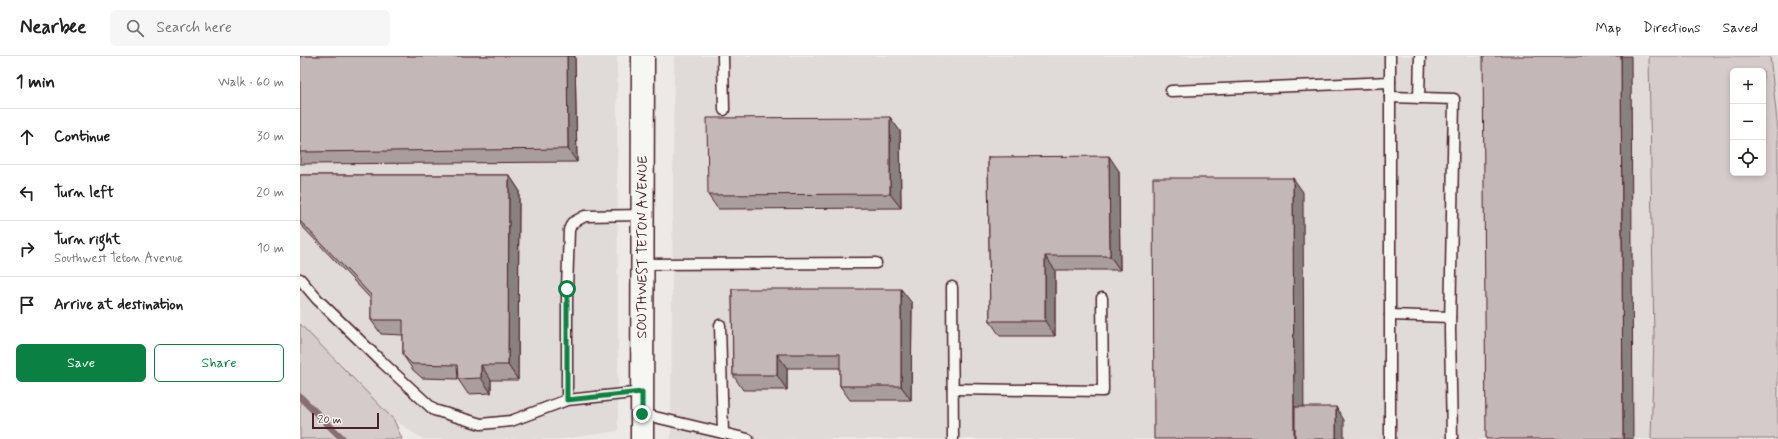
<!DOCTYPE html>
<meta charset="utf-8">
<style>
:root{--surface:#fff;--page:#f6f6f6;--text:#222;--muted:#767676;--line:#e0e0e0;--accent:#0b8043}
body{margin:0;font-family:Mynerve,sans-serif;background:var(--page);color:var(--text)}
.controls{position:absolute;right:12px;top:12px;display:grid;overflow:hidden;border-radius:6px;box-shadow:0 2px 6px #0003}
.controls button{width:36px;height:36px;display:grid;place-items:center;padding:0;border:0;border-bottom:1px solid var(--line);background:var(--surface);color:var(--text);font:20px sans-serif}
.scale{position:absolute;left:12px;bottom:10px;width:67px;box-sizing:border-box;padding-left:4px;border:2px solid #4a1f2b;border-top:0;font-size:11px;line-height:14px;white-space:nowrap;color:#4a1f2b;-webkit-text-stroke:3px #f6f6f2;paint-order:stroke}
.stop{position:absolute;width:12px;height:12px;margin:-9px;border:3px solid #0b8043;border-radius:50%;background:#fff}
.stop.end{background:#0b8043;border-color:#fff;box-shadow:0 1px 4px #0008}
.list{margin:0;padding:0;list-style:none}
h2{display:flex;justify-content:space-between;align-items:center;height:52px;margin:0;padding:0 16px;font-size:17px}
h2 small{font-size:13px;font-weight:400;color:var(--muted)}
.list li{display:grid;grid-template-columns:26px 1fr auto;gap:12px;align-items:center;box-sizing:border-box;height:56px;padding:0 16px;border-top:1px solid var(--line)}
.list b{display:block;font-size:15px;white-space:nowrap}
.list p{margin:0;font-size:13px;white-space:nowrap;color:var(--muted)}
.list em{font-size:13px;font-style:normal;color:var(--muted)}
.actions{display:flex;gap:8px;padding:12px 16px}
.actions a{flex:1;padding:9px 0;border:1px solid var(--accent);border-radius:6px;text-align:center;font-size:14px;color:var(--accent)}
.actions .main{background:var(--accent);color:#fff}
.icon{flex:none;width:22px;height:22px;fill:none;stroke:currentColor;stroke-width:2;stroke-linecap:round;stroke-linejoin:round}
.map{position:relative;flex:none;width:1478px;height:383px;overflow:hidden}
header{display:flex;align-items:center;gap:24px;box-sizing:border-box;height:56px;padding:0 20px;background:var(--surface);border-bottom:1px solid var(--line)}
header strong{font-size:19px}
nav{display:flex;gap:22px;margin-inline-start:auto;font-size:14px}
.search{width:280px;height:36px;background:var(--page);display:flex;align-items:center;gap:10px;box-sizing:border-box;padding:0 14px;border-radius:6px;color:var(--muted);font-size:15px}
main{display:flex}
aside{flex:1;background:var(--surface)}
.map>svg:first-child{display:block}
.built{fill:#e0dad8}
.green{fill:#d4cbca;stroke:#8f757a;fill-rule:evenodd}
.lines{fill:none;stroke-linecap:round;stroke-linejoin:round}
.stream{stroke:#886e73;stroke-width:7}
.lane-casing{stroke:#4a1f2b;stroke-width:13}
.secondary-casing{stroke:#4a1f2b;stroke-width:25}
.lane{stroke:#f6f6f2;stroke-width:10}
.secondary{stroke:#f6f6f2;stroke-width:22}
.wall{fill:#a99d9d;stroke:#4a1f2b}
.shaded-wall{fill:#898080;stroke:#4a1f2b}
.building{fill:#c4b7b7;stroke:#4a1f2b}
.route{stroke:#0b8043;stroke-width:5}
.labels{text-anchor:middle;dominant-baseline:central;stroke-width:3;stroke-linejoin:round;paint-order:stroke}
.street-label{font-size:14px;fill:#4a1f2b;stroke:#f6f6f2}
</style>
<header>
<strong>Nearbee</strong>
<div class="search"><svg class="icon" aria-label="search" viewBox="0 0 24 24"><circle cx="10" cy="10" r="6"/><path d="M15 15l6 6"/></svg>Search here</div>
<nav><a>Map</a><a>Directions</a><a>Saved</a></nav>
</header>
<main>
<aside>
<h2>1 min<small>Walk · 60 m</small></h2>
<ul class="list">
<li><svg class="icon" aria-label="ahead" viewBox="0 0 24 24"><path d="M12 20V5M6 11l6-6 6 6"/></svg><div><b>Continue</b></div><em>30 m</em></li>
<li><svg class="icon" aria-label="left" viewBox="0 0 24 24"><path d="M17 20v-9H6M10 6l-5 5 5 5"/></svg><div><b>Turn left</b></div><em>20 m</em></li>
<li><svg class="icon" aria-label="right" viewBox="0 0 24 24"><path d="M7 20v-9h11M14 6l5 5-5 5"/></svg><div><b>Turn right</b><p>Southwest Teton Avenue</p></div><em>10 m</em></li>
<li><svg class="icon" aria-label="arrive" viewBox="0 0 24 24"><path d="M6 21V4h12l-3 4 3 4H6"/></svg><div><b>Arrive at destination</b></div></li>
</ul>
<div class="actions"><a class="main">Save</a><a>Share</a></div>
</aside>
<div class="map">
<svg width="1478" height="383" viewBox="0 0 1478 383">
<rect width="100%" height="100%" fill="#ece9e6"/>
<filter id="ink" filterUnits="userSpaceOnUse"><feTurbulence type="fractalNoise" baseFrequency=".025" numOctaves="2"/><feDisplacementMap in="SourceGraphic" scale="8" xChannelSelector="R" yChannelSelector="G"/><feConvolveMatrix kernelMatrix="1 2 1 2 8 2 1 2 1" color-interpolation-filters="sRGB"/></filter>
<g filter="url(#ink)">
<!-- built -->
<g class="built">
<path d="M0,0H317L318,375L263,383H123L94,364L0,268Z"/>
<path d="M374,0H1349L1354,282L1351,383H371Z"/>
<path d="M1470,0H1478V74Z"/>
</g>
<!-- green -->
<g class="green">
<path d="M1349,0H1470L1478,74V383H1351L1354,282ZM1433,15H1463V117H1433Z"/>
<path d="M0,268L94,364L102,383H0Z"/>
</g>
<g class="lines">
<!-- stream -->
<path class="stream" d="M0,341L43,383"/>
<defs>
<g id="lane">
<path d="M423,0L424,54"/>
<path d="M1090,0V383"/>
<path d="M871,35L1090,26"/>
<path d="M1090,41L1154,43L1150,274L1152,383"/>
<path d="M1119,42L1120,0"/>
<path d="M342,208L576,207"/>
<path d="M0,223L17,243L83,307L134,354L181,368L211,365L267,344L342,336"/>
<path d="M652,231L653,383"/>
<path d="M1090,259L1150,261"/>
<path d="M420,269L423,377"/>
<path d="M653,333L803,335L802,242"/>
<path d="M267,344V233L269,174L272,167L285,160L342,159"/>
<path d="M342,358L448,383"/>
</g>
<g id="secondary">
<path id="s1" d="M342,383L343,0"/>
</g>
</defs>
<!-- lane casing -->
<use href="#lane" class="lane-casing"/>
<!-- secondary casing -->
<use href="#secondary" class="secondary-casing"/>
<!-- lane -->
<use href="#lane" class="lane"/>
<!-- secondary -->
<use href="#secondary" class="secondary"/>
</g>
<!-- wall -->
<g class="wall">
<path d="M0,0H275L277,106L0,108Z"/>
<path d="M600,75L601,152L418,153L408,139Z"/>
<path d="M688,101L819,115L820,214H755V280H700L690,265Z"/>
<path d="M0,119H209L219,134L218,324H191V337L168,338L158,323L122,322L113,314L103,299V279L81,278L71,264V243L0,168Z"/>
<path d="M432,233L612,247L611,344H550L540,330V312H487V334H443L433,319Z"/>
</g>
<!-- shaded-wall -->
<g class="shaded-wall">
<path d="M267,0H275L277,106L268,93Z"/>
<path d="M1321,0H1331L1333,383H1323Z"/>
<path d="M590,61L600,75L601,152L590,138Z"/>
<path d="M809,100L819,115L820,214L810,200Z"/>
<path d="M209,119L219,134L218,324L208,309Z"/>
<path d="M993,122L1003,136L1004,383H994Z"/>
<path d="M745,200L755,214V280L745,265Z"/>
<path d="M601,233L612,247L611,344L601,330Z"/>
<path d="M477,298L487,312V334L477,319Z"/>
<path d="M181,309L191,324V337L181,322Z"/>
<path d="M1036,351L1044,364V383H1036Z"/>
</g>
<!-- building -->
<g class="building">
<path d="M0,0H267L268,93L0,96Z"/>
<path d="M1183,0H1321L1323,383H1186Z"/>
<path d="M590,61V138L408,139L407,62Z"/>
<path d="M809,100L810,200H745V265H690L688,101Z"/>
<path d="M0,119H209L208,309H181V322L158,323L157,309L112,308L103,299V264H71V239L0,165Z"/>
<path d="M853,122H993L994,383H854Z"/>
<path d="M432,233H601V330H540V298H477V319H433Z"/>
<rect x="995" y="351" width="41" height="32"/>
</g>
</g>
<g class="lines" filter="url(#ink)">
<!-- route -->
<path class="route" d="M267,233V344L342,336V358"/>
</g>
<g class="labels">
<!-- street labels -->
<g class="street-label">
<text stroke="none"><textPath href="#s1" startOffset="192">SOUTHWEST TETON AVENUE</textPath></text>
</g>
</g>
</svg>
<div class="controls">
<button>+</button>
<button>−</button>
<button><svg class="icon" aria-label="locate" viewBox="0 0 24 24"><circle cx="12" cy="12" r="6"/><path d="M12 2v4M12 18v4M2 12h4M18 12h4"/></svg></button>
</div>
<div class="scale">20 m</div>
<div class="stop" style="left:267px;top:233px"></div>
<div class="stop end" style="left:342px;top:358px"></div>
</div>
</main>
